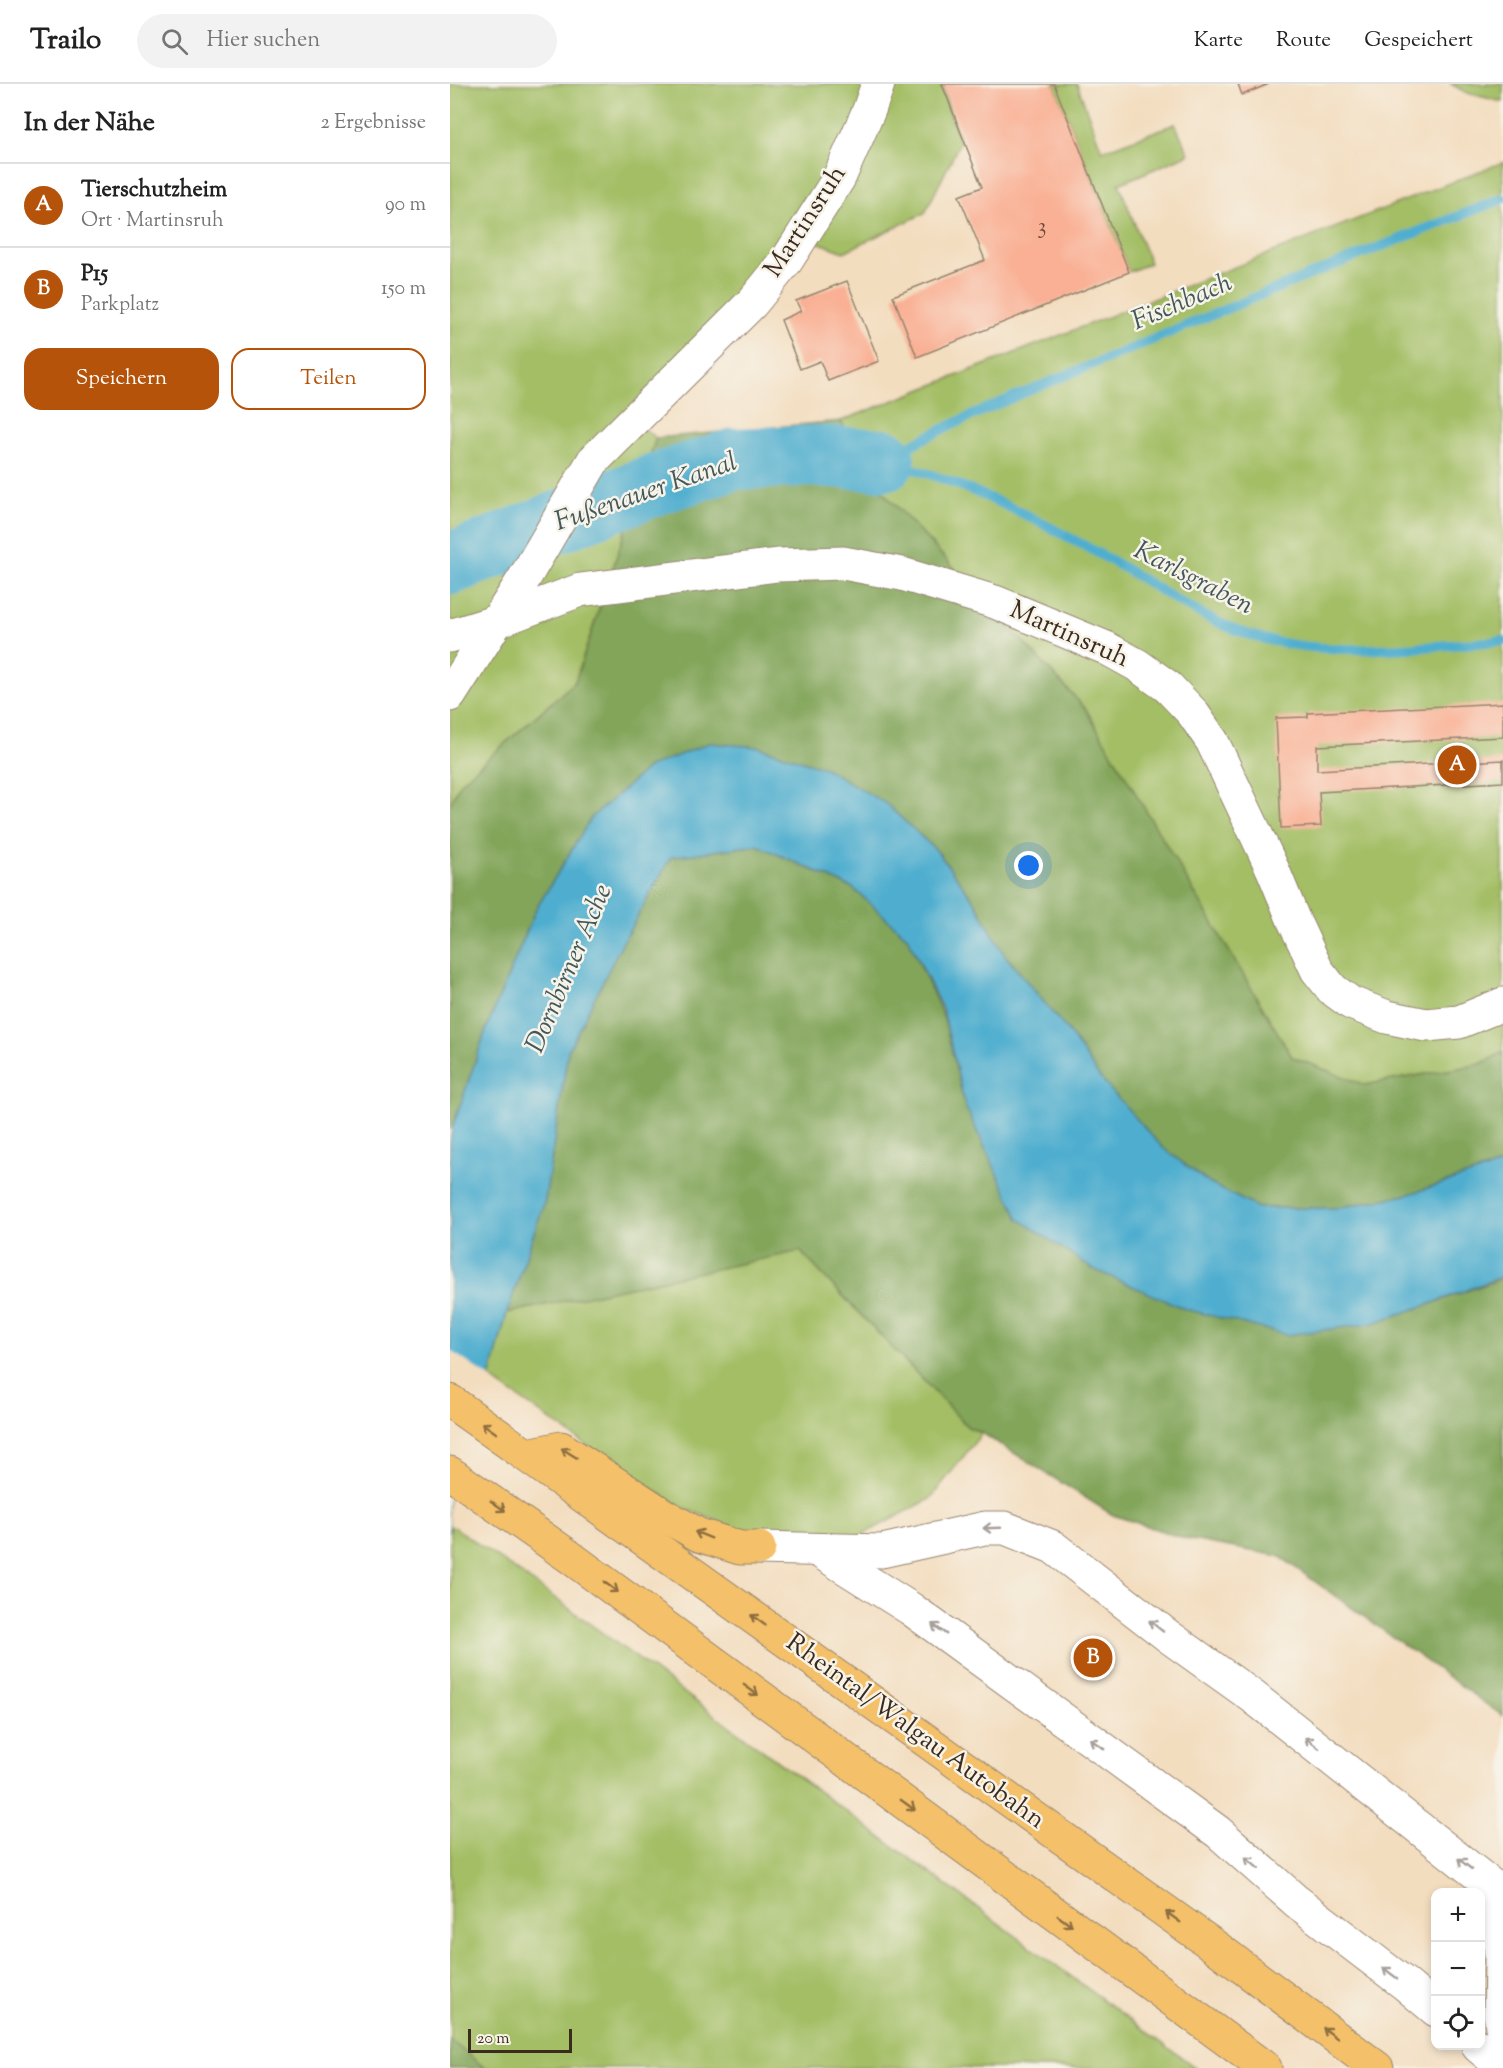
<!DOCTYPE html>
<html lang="de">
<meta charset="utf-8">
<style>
:root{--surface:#fff;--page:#f2f2f2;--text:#222;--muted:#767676;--line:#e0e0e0;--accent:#b45309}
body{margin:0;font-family:"Sorts Mill Goudy",serif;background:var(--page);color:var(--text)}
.controls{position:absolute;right:18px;bottom:18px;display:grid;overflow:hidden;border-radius:12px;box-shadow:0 3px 9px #0003}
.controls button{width:54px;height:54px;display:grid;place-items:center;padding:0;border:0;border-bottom:2px solid var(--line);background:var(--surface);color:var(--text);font:30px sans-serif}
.scale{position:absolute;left:18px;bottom:15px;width:104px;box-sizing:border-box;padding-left:6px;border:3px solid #3b2a1e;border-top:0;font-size:16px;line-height:21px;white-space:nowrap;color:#3b2a1e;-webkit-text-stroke:4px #f7f3e8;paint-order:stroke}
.you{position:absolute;left:579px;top:782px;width:21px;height:21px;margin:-15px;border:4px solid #fff;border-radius:50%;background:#1a73e8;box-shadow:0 0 0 9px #1a73e833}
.badge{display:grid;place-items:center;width:39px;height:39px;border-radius:50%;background:var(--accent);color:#fff;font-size:20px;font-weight:700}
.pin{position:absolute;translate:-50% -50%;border:3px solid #fff;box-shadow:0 2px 6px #0006}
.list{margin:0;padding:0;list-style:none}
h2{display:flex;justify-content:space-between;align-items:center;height:78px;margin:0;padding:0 24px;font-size:26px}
h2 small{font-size:20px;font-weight:400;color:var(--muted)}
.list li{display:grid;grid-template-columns:39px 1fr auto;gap:18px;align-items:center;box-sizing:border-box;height:84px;padding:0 24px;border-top:2px solid var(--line)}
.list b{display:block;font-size:22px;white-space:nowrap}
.list p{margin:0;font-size:20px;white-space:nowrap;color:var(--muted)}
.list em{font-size:20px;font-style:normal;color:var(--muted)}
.actions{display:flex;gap:12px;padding:18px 24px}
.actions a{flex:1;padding:14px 0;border:2px solid var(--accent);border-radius:18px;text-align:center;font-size:21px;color:var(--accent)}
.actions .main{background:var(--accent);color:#fff}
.icon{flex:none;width:33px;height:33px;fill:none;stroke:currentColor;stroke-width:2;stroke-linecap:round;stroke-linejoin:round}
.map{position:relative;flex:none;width:1053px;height:1984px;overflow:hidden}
header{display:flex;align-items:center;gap:36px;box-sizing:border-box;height:84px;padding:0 30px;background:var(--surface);border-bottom:2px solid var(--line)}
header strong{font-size:28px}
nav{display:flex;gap:33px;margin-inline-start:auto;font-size:21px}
.search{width:420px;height:54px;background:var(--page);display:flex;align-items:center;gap:15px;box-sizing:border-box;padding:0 21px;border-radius:33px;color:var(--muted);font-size:22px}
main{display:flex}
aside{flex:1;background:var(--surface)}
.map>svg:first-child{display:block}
.green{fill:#a3be65;stroke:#6f7442;stroke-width:1.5}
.forest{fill:#82a55a;stroke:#5e683c;stroke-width:1.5}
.water{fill:#50aecf;stroke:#466c76;stroke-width:1.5}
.pier{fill:#f3ddbf}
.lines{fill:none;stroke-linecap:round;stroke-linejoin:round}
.stream{stroke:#50aecf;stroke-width:10}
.river{stroke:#50aecf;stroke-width:62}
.building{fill:#f9b094}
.minor-casing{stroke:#97846e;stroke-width:35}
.highway-casing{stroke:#97846e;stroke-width:35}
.minor{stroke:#fff;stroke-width:33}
.highway{stroke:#f4c16a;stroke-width:33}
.oneway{stroke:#8e6e40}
.oneway2{stroke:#a79f9a}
.labels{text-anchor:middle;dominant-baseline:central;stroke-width:5;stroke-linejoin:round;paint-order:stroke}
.number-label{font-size:22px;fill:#6a4c3c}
.street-label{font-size:26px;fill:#3b2a1e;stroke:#f7f3e8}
.water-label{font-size:27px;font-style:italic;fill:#42585c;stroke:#f7f3e8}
</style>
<header>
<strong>Trailo</strong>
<div class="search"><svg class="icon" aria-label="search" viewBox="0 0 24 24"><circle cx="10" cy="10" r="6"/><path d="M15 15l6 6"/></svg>Hier suchen</div>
<nav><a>Karte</a><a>Route</a><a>Gespeichert</a></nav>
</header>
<main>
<aside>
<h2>In der Nähe<small>2 Ergebnisse</small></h2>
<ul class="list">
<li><span class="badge">A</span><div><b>Tierschutzheim</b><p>Ort · Martinsruh</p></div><em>90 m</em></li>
<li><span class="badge">B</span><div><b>P15</b><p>Parkplatz</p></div><em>150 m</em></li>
</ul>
<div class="actions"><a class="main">Speichern</a><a>Teilen</a></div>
</aside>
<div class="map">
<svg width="1053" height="1984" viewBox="0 0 1053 1984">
<rect width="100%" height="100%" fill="#f7f3e8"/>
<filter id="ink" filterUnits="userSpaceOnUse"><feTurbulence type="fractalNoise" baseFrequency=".0167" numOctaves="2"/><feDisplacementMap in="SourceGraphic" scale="12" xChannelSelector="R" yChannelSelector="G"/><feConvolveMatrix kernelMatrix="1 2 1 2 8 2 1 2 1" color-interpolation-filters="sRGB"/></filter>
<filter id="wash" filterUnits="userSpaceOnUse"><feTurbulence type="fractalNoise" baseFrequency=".008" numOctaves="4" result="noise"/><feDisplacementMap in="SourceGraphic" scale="24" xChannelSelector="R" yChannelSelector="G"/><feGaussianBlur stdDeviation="1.35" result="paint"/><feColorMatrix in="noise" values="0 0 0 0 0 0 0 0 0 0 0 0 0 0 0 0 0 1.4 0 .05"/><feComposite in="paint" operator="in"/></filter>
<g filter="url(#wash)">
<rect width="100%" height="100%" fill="#f3ddbf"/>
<!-- green -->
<g class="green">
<path d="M0,0H491L510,58L475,129L394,168L362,156L193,344L206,354L125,598L10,699L0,721Z"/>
<path d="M604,0H627L652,67L725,40L739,70L669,100L700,179L679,188Z"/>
<path d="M1001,0H1053V18L1017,9Z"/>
<path d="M1053,78V968L1031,980L915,1001L842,973L635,624L417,391L391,337Z"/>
<path d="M350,1167L518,1343L532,1349L480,1415L410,1452L303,1450L230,1423L162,1379L40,1294L57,1229Z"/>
<path d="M0,1440L102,1512L746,1984H0Z"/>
</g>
<!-- forest -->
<g class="forest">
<path d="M391,337L417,391L635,624L842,973L915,1001L1031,980L1053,968V1080L956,1111L887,1124H808L759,1099L713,1064L683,1032L650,994L621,951L554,870L525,818L487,767L435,719L199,683L141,734L86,825L37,943L2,1045L0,1044V721L10,699L125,598L206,354Z"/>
<path d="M307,761L403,804L458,854L494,934L515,1022L983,1219L1053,1194V1632L829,1472L736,1455L663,1431L532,1349L518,1343L350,1167L57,1229L95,1116L118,967L169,865L221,773Z"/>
<path d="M0,1956L35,1984H0Z"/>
</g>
<!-- water -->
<path class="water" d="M259,659L309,663L375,684L435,719L487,767L525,818L554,870L621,951L650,994L713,1064L759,1099L808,1124H887L956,1111L1053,1080V1192L983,1219L920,1240L837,1251L735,1225L643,1185L569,1135L515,1022L493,927L458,854L403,804L307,761L221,773L169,865L118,967L95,1116L57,1229L0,1447V1059L2,1045L37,943L86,825L141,734L199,683Z"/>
<!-- pier -->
<path class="pier" d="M0,1266L43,1296L4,1444L0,1441Z"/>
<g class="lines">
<!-- stream -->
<g class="stream">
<path d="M434,376C511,332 596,300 678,266C802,214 927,163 1053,115"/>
<path d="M434,376C519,399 593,438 669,481C715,508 761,542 814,555C892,574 974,562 1053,557"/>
</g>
<!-- river -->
<path class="river" d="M0,480L206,400L285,375L365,372L434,376"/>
</g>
<g id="blocks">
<!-- building -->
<g class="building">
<path d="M492,0H604L679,188L467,273L443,212L535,176L509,112L532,103Z"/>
<path d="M788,0H819L792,11Z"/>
<path d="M397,197L429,277L378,297L370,277L350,285L331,236L351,227L346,217Z"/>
<path d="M1053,619V653L867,662V686L1053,676V698L869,708L871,742L831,744L826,634L858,633V629Z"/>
</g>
</g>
</g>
<g filter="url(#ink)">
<use href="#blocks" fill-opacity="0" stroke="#97846e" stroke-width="1.5"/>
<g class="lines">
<defs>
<g id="minor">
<path d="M0,552L48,537L130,506L328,481L393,479L452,490L545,518L656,564L687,581L718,603L742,628L762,657L823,786L844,837L867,886L882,905L901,919L937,933L976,941L1009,938L1053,920"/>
<path d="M0,611L75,493L143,377L302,219L337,176L389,94L419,26L428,0"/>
<path d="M309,1464L432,1467L535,1444H555L603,1463L718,1552L802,1612L1045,1804L1051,1873L1050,1930L1053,1950"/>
<path d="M369,1467L461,1525L768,1748L846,1817L955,1900L986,1926"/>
<path d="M1028,1962L1053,1983"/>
</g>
<g id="highway">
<path d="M0,1317L767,1864L927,1984"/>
<path d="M78,1371L111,1364L212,1430L249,1451L290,1464H309"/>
<path d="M0,1389L120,1473L815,1984"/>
</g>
</defs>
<!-- minor casing -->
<use href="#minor" class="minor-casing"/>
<!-- highway casing -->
<use href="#highway" class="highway-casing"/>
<!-- minor -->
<use href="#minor" class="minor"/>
<!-- highway -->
<use href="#highway" class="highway"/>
</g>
<!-- one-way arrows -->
<defs><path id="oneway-shaft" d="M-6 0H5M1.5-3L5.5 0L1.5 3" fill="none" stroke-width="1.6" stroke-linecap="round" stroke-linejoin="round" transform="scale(1.5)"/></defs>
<g class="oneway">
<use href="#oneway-shaft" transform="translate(39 1344) rotate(-145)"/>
<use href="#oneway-shaft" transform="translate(119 1369) rotate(-148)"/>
<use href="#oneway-shaft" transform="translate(48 1422) rotate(35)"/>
<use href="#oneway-shaft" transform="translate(253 1451) rotate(-158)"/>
<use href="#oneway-shaft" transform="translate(161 1503) rotate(36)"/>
<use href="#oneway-shaft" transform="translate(308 1536) rotate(-144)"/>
<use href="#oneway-shaft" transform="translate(301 1606) rotate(36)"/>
<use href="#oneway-shaft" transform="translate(458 1721) rotate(36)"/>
<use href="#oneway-shaft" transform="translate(723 1833) rotate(-144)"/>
<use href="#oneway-shaft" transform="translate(615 1837) rotate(36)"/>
<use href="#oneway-shaft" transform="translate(880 1949) rotate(-143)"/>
</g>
<g class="oneway2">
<use href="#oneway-shaft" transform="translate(542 1444) rotate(178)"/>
<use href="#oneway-shaft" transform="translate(706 1542) rotate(-142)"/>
<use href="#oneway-shaft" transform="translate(489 1545) rotate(-144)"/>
<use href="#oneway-shaft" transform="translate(862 1659) rotate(-142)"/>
<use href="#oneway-shaft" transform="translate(647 1660) rotate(-144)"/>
<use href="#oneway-shaft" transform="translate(802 1779) rotate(-139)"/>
<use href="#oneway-shaft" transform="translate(1015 1780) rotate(-142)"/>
<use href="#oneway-shaft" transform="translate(940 1889) rotate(-143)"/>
</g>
</g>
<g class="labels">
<!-- number labels -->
<g class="number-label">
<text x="592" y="144">3</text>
</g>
<!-- street labels -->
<g class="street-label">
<text transform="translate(356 138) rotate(-57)">Martinsruh</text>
<text transform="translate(619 551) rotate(24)">Martinsruh</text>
<text transform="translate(465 1648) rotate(36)">Rheintal/Walgau Autobahn</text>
</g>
<!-- water labels -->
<g class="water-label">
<text transform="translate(732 219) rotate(-23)">Fischbach</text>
<text transform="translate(196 409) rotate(-19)">Fußenauer Kanal</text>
<text transform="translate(743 495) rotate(27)">Karlsgraben</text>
<text transform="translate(120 885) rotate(-67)">Dornbirner Ache</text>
</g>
</g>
</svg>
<div class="controls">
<button>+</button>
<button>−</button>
<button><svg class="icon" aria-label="locate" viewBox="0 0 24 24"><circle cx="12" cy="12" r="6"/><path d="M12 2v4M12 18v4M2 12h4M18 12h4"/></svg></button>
</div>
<div class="scale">20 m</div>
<div class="you"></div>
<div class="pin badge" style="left:1007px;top:681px">A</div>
<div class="pin badge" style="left:643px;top:1574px">B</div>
</div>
</main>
